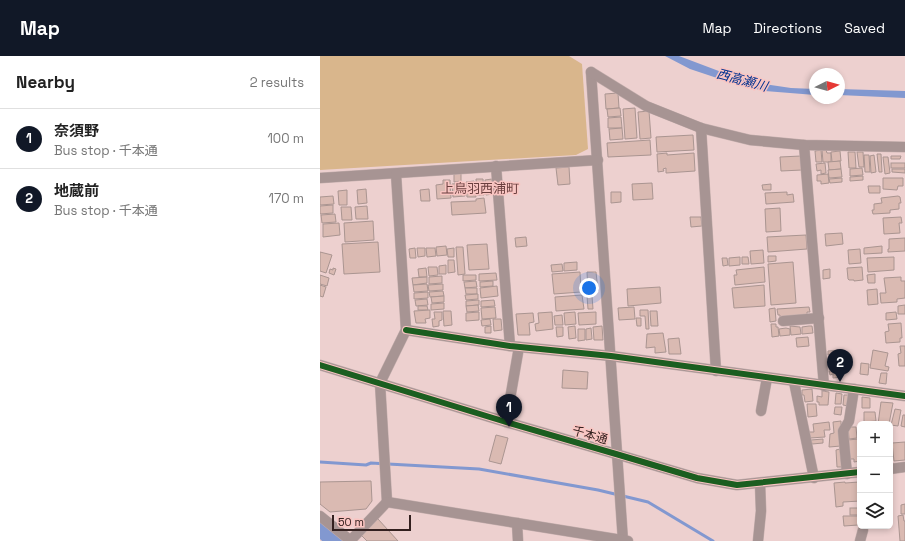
<!DOCTYPE html>
<meta charset="utf-8">
<style>
:root{--surface:#fff;--page:#f6f6f6;--text:#222;--muted:#767676;--line:#e0e0e0;--accent:#111827}
body{margin:0;font-family:"Space Grotesk","Noto Sans JP",sans-serif;background:var(--page);color:var(--text)}
.controls{position:absolute;right:12px;bottom:12px;display:grid;overflow:hidden;border-radius:6px;box-shadow:0 2px 6px #0003}
.controls button{width:36px;height:36px;display:grid;place-items:center;padding:0;border:0;border-bottom:1px solid var(--line);background:var(--surface);color:var(--text);font:20px sans-serif}
.compass{position:absolute;left:489px;top:12px;width:36px;height:36px;border-radius:50%;background:var(--surface);box-shadow:0 2px 6px #0003;rotate:85deg}
.scale{position:absolute;left:12px;bottom:10px;width:79px;box-sizing:border-box;padding-left:4px;border:2px solid #33201f;border-top:0;font-size:11px;line-height:14px;white-space:nowrap;color:#33201f;-webkit-text-stroke:3px #fac5c2;paint-order:stroke}
.you{position:absolute;left:269px;top:232px;width:14px;height:14px;margin:-10px;border:3px solid #fff;border-radius:50%;background:#1a73e8;box-shadow:0 0 0 6px #1a73e833}
.badge{display:grid;place-items:center;width:26px;height:26px;border-radius:50%;background:var(--accent);color:#fff;font-size:13px;font-weight:700}
.pin{position:absolute;translate:-50% -33px;filter:drop-shadow(0 1px 2px #0008)}
.pin::after{content:'';position:absolute;top:21px;width:14px;height:12px;background:inherit;clip-path:polygon(0 0,100% 0,50% 100%)}
.list{margin:0;padding:0;list-style:none}
h2{display:flex;justify-content:space-between;align-items:center;height:52px;margin:0;padding:0 16px;font-size:17px}
h2 small{font-size:13px;font-weight:400;color:var(--muted)}
.list li{display:grid;grid-template-columns:26px 1fr auto;gap:12px;align-items:center;box-sizing:border-box;height:60px;padding:0 16px;border-top:1px solid var(--line)}
.list b{display:block;font-size:15px;white-space:nowrap}
.list p{margin:0;font-size:13px;white-space:nowrap;color:var(--muted)}
.list em{font-size:13px;font-style:normal;color:var(--muted)}
.icon{flex:none;width:22px;height:22px;fill:none;stroke:currentColor;stroke-width:2;stroke-linecap:round;stroke-linejoin:round}
.map{position:relative;flex:none;width:585px;height:485px;overflow:hidden}
header{display:flex;align-items:center;gap:24px;box-sizing:border-box;height:56px;padding:0 20px;background:var(--accent);color:#fff}
header strong{font-size:19px}
nav{display:flex;gap:22px;margin-inline-start:auto;font-size:14px}
main{display:flex}
aside{flex:1;background:var(--surface)}
.map>svg:first-child{display:block}
.green{fill:#d9b68c}
.water{fill:#8298d0}
.lines{fill:none;stroke-linecap:round;stroke-linejoin:round}
.stream{stroke:#8298d0;stroke-width:3}
.river{stroke:#8298d0;stroke-width:19}
.building{fill:#dabab2;stroke:#aa9591}
.street-casing{stroke:#c5afae;stroke-width:11}
.street{stroke:#a79493;stroke-width:10}
.cycleway-casing{stroke:#fac5c2;stroke-width:8}
.cycleway{stroke:#1b5e20;stroke-width:6}
.labels{text-anchor:middle;dominant-baseline:central;stroke-width:3;stroke-linejoin:round;paint-order:stroke}
.street-label{font-size:12px;fill:#33201f;stroke:#fac5c2}
.water-label{font-size:13px;font-style:italic;fill:#003290;stroke:#fac5c2}
.neighbourhood-label{font-size:13px;fill:#6a3f3e;stroke:#fac5c2}
</style>
<header>
<strong>Map</strong>
<nav><a>Map</a><a>Directions</a><a>Saved</a></nav>
</header>
<main>
<aside>
<h2>Nearby<small>2 results</small></h2>
<ul class="list">
<li><span class="badge">1</span><div><b>奈須野</b><p>Bus stop · 千本通</p></div><em>100 m</em></li>
<li><span class="badge">2</span><div><b>地蔵前</b><p>Bus stop · 千本通</p></div><em>170 m</em></li>
</ul>
</aside>
<div class="map">
<svg width="585" height="485" viewBox="0 0 585 485">
<rect width="100%" height="100%" fill="#edd0cf"/>
<!-- green -->
<path class="green" d="M0,0H249L262,8L268,93L256,99L0,114Z"/>
<!-- water -->
<g class="water">
<path d="M345,0H359L412,20L444,28L471,32L495,33V39L445,35L418,29L370,13Z"/>
<path d="M519,33L585,35V42L519,39Z"/>
</g>
<g class="lines">
<!-- stream -->
<path class="stream" d="M0,406L46,409L51,407L68,408L159,413L278,434L328,446L393,485"/>
<!-- river -->
<path class="river" d="M0,470L16,485"/>
</g>
<!-- building -->
<g class="building">
<path d="M298,37L299,52L286,53L285,38Z"/>
<path d="M300,52L301,60L288,61L287,53Z"/>
<path d="M315,52L317,82L305,83L303,53Z"/>
<path d="M329,55L331,82L320,83L318,56Z"/>
<path d="M301,61L302,72H288V62Z"/>
<path d="M302,72L303,83L290,84L289,73Z"/>
<path d="M373,79L374,94L337,96L336,81Z"/>
<path d="M330,84L331,99L288,101L287,87Z"/>
<path d="M501,94L502,106H496L495,95Z"/>
<path d="M502,94H506L507,97H511V106H503Z"/>
<path d="M520,95L521,105L512,106L511,96Z"/>
<path d="M528,96H535L536,112H529Z"/>
<path d="M537,96H543L544,111H539Z"/>
<path d="M347,97V99L374,97L375,115L346,117V112L343,113L344,115L338,116L337,98Z"/>
<path d="M557,98H561L562,116H559Z"/>
<path d="M544,99H549L550,116H545Z"/>
<path d="M554,99L556,116L551,117L550,100Z"/>
<path d="M481,100L482,114L461,115L460,101Z"/>
<path d="M571,100H581L580,103H571Z"/>
<path d="M563,101H568L570,117L565,118Z"/>
<path d="M520,105L521,113L509,114L508,106Z"/>
<path d="M505,107L506,117L501,118V114L497,115L496,108Z"/>
<rect x="571" y="107" width="14" height="5"/>
<path d="M249,111L250,128L238,129L236,112Z"/>
<path d="M542,112L543,119L530,120V113Z"/>
<path d="M521,113L522,121L509,122L508,114Z"/>
<path d="M572,113H585V117L572,116Z"/>
<path d="M141,117V125L134,126V118Z"/>
<path d="M508,118L509,127L501,128V125H497V119Z"/>
<path d="M543,120V124L530,125V121Z"/>
<path d="M522,122V126L510,127L509,123Z"/>
<path d="M563,122H583V130H578L577,134L563,133Z"/>
<path d="M156,123H163L164,139H157Z"/>
<path d="M172,123L173,138L166,139L165,124Z"/>
<path d="M123,124H130L131,142L117,143L116,129L123,128Z"/>
<path d="M154,125L156,141H147L146,126Z"/>
<path d="M144,127L145,140L133,141L132,128Z"/>
<path d="M332,127L333,143L313,144L312,128Z"/>
<path d="M451,128V134H443L442,129Z"/>
<path d="M548,130H560V137H549Z"/>
<path d="M46,133L47,147L38,148L37,134Z"/>
<path d="M109,133L110,145H101L100,134Z"/>
<path d="M27,134V149H19L18,135Z"/>
<path d="M291,136H301V146L291,147Z"/>
<path d="M467,136V139L473,138L474,146L446,148L445,137Z"/>
<path d="M13,140L14,148L0,149V141Z"/>
<path d="M578,140L580,141L581,147H579V153L570,154V157L553,158L552,154H554V148L562,147L561,142Z"/>
<path d="M164,142L166,157L132,159L131,146L156,145V143Z"/>
<path d="M13,149V157L0,158V150Z"/>
<path d="M47,150L48,163H36L35,151Z"/>
<path d="M21,151H31L32,164H22Z"/>
<path d="M460,152L461,175L446,176L445,153Z"/>
<path d="M15,158L16,166L2,167L1,159Z"/>
<path d="M370,161H381L382,170L371,171Z"/>
<path d="M581,161L582,167H579L580,177L564,178L563,162Z"/>
<path d="M53,165L54,184L25,186L24,167Z"/>
<path d="M19,167L20,179L3,181V168Z"/>
<path d="M522,177L523,188L506,190L505,178Z"/>
<path d="M486,179L487,193L448,196L447,181Z"/>
<path d="M206,181L207,190L196,191L195,182Z"/>
<path d="M585,182V195L568,196V193H569V183Z"/>
<path d="M58,186L60,216L24,218L22,188Z"/>
<path d="M167,188L169,213L149,214L147,189Z"/>
<path d="M126,190L127,199L117,200L116,191Z"/>
<path d="M562,190V197L544,198V192Z"/>
<path d="M136,191H143L145,218L138,219Z"/>
<path d="M95,192L96,202H90L89,193Z"/>
<path d="M97,192H105V200L98,201Z"/>
<path d="M106,192H115L116,200L107,201Z"/>
<path d="M134,192V201H128L127,193Z"/>
<path d="M540,193L541,207L529,208L528,194Z"/>
<path d="M443,194L444,207L431,208L430,195Z"/>
<path d="M0,196L12,199L6,217L0,215Z"/>
<path d="M448,200H456V205L448,206Z"/>
<path d="M420,201V209L409,210V202Z"/>
<path d="M422,201H428L429,208H422Z"/>
<path d="M574,201V214L548,216L547,202Z"/>
<path d="M402,202H407L408,209L403,210Z"/>
<path d="M128,204H134L135,216L128,217Z"/>
<path d="M257,206V214L244,215V207Z"/>
<path d="M473,206L476,247L451,249L448,208Z"/>
<path d="M242,208L243,215L232,216L231,209Z"/>
<path d="M126,209V218H119V210Z"/>
<path d="M108,211H117L118,219L109,220Z"/>
<path d="M444,211L445,226L415,229L414,219H417L416,214Z"/>
<path d="M542,211L543,224L534,225V224H529L528,223L527,212Z"/>
<path d="M13,212L16,213L14,219L9,217L10,213L13,214Z"/>
<path d="M106,212L107,221H99L98,213Z"/>
<path d="M510,213V222L503,223V214Z"/>
<path d="M260,216L261,236L234,238L232,218Z"/>
<path d="M267,216H276L278,235L268,236Z"/>
<path d="M176,217L177,224L159,225V218Z"/>
<path d="M555,218V227H548L547,219Z"/>
<path d="M0,219L9,222L7,230L0,228Z"/>
<path d="M143,219H156V224L143,225Z"/>
<path d="M122,220V227L109,228V221Z"/>
<path d="M107,221V227L93,229L92,222Z"/>
<path d="M581,221V225H585V242L577,243V246L561,247L560,237H566L564,222Z"/>
<path d="M156,225L157,231L145,232L144,226Z"/>
<path d="M173,225V230L160,231V226Z"/>
<path d="M107,228L108,235L94,236L93,229Z"/>
<path d="M123,228V234L109,235L108,229Z"/>
<path d="M0,229L6,231L3,241L0,240Z"/>
<path d="M444,229L445,250L414,252L412,232Z"/>
<path d="M177,230L178,240L161,242L160,232Z"/>
<path d="M340,231L341,247L308,250L307,233Z"/>
<path d="M145,232H157V238H146Z"/>
<path d="M557,233L558,248L548,249L547,234Z"/>
<path d="M123,235L124,240L110,241L109,236Z"/>
<path d="M108,236V242L94,243V237Z"/>
<path d="M158,238V243L146,244L145,239Z"/>
<path d="M262,239L264,253L236,255L235,241Z"/>
<path d="M124,240V246L112,247L111,241Z"/>
<path d="M267,240H272L273,253H268Z"/>
<path d="M107,243L108,249L96,250L95,244Z"/>
<path d="M159,244V249L146,250V245Z"/>
<path d="M174,244L175,250L161,251V245Z"/>
<path d="M124,247V253L111,254V248Z"/>
<path d="M158,249L159,255L147,256L146,250Z"/>
<path d="M585,249V258H578V250Z"/>
<path d="M98,250H107L108,254H98Z"/>
<path d="M175,251L176,262L162,263L161,252Z"/>
<path d="M314,251L315,263L299,264L298,252Z"/>
<path d="M489,251L490,256H487V259L460,261V259H458L457,253Z"/>
<path d="M455,252L456,265L450,266L449,253Z"/>
<path d="M110,254V262L105,263L106,267H96L94,255Z"/>
<path d="M320,254H328L329,273H326L325,260H320Z"/>
<path d="M123,255H131L132,269L124,270Z"/>
<path d="M330,255H337L338,270H331Z"/>
<path d="M114,256H122V264L119,265V270L113,271L112,263H115Z"/>
<path d="M159,256V264L146,265V257Z"/>
<path d="M232,256L233,273L216,275L215,268L219,267L218,257Z"/>
<path d="M255,256L256,268L245,269L244,257Z"/>
<path d="M276,256V268L259,269L258,257Z"/>
<path d="M576,256L577,263L566,264V257Z"/>
<path d="M213,257L214,266L209,267L210,279H198L196,258Z"/>
<path d="M242,259L243,269H235L234,260Z"/>
<path d="M316,262H321V270H317Z"/>
<path d="M170,263L171,269L162,270L161,264Z"/>
<path d="M173,263H181L182,274L174,275Z"/>
<path d="M581,267L582,282H580V286L566,287L565,276L569,275L568,268Z"/>
<path d="M451,268H456V271H458L459,280L452,281Z"/>
<path d="M171,270V277H165V271Z"/>
<path d="M255,270L256,282L249,283L248,271Z"/>
<path d="M282,270L283,284H274L273,271Z"/>
<path d="M470,270L480,271L481,278L471,279Z"/>
<path d="M489,270H492L493,277L482,278V271Z"/>
<path d="M236,271H243V280L237,281Z"/>
<path d="M271,272L272,283L266,284V273Z"/>
<path d="M466,272L470,273V279L460,280L459,273Z"/>
<path d="M258,273H265V284L258,285Z"/>
<path d="M343,277L346,296L335,297V291L326,292L327,278Z"/>
<path d="M488,281L489,290L477,291L476,282Z"/>
<path d="M359,282L361,298H349L348,283Z"/>
<path d="M580,290H585V310H579L578,298L581,297Z"/>
<path d="M522,294V297L508,299V295Z"/>
<path d="M553,294L568,297L565,310L569,311L568,315L550,312Z"/>
<path d="M522,300L523,313L510,314L509,301Z"/>
<path d="M541,307L549,308L548,319L540,318Z"/>
<path d="M243,314L268,316L267,333L242,332Z"/>
<path d="M521,314L522,321L513,322V318L510,319L509,315Z"/>
<path d="M561,317H567L566,328L559,327Z"/>
<path d="M492,333L493,345L485,346L484,339H482V334Z"/>
<path d="M502,335L509,336L508,349H499V346H497V340L502,341Z"/>
<path d="M516,337L522,338L521,348H515Z"/>
<path d="M524,339H530L528,350L523,349Z"/>
<path d="M542,341L550,342V352H542Z"/>
<path d="M561,346L573,347L569,368H558Z"/>
<path d="M487,348H496L497,360L488,361Z"/>
<path d="M515,351H522L521,359L514,358Z"/>
<path d="M575,353L581,354L578,370L571,369Z"/>
<path d="M544,356H555L556,365L544,366Z"/>
<path d="M583,359H585V371L581,370Z"/>
<path d="M521,365V390L509,391L510,378L514,377L513,366Z"/>
<path d="M509,366L510,374H504L505,381L490,382L489,376H494L493,368Z"/>
<path d="M528,371H536L537,382L529,383Z"/>
<path d="M176,379L188,382L181,408L169,405Z"/>
<path d="M503,383V387L492,388L491,384Z"/>
<path d="M538,383L540,405L534,406V403H530L528,384Z"/>
<path d="M585,386V404L574,405L572,387Z"/>
<path d="M520,393L522,411H517L516,394Z"/>
<path d="M51,425L52,445L46,453L10,456L0,448V426Z"/>
<path d="M525,426V427L539,426L540,445L523,446V450L516,451L514,427Z"/>
<path d="M585,448V458H581V449Z"/>
<rect x="530" y="452" width="9" height="7"/>
<path d="M583,459L584,465H585V485H580L578,460Z"/>
<path d="M523,460H538V469L524,470Z"/>
<path d="M58,463L78,485H47L41,479Z"/>
</g>
<g class="lines">
<defs>
<g id="street">
<path d="M271,16L303,485"/>
<path d="M271,16L326,50L381,72L430,84L484,89L585,91"/>
<path d="M381,72L396,315"/>
<path d="M484,89L504,330"/>
<path d="M176,110L190,290"/>
<path d="M0,122L278,104"/>
<path d="M463,265L499,262"/>
<path d="M86,274L190,290L291,300L585,340"/>
<path d="M0,309L186,366L296,398L377,422L417,429L540,416"/>
<path d="M474,326L494,422"/>
<path d="M441,355L447,322"/>
<path d="M186,366L199,291"/>
<path d="M570,413L585,411"/>
<path d="M527,418L523,375L529,365L534,333"/>
<path d="M67,446L60,327L86,274L76,118"/>
<path d="M0,460L31,485"/>
<path d="M197,467L198,485"/>
<path d="M31,484L67,446L308,485"/>
<path d="M438,485L441,455L440,427"/>
<path d="M540,485L543,474"/>
</g>
</defs>
<!-- street casing -->
<use href="#street" class="street-casing"/>
<!-- street -->
<use href="#street" class="street"/>
<defs>
<g id="cycleway">
<path d="M86,274L190,290L291,300L585,340"/>
<path d="M0,309L186,366L296,398L377,422L417,429L540,416"/>
</g>
</defs>
<!-- cycleway casing -->
<use href="#cycleway" class="cycleway-casing"/>
<!-- cycleway -->
<use href="#cycleway" class="cycleway"/>
</g>
<g class="labels">
<!-- street labels -->
<g class="street-label">
<text transform="translate(270 379) rotate(16)">千本通</text>
</g>
<!-- water labels -->
<g class="water-label">
<text transform="translate(422 24) rotate(15)">西高瀬川</text>
</g>
<!-- neighbourhood labels -->
<g class="neighbourhood-label">
<text x="160" y="132">上鳥羽西浦町</text>
</g>
</g>
</svg>
<div class="controls">
<button>+</button>
<button>−</button>
<button><svg class="icon" aria-label="layers" viewBox="0 0 24 24"><path d="M12 4l9 5-9 5-9-5zM3 14l9 5 9-5"/></svg></button>
</div>
<svg class="compass" viewBox="-18 -18 36 36"><path d="M0-13l5 13h-10z" fill="#e53935"/><path d="M0 13l5-13h-10z" fill="#767676"/></svg>
<div class="scale">50 m</div>
<div class="you"></div>
<div class="pin badge" style="left:189px;top:371px">1</div>
<div class="pin badge" style="left:520px;top:326px">2</div>
</div>
</main>
